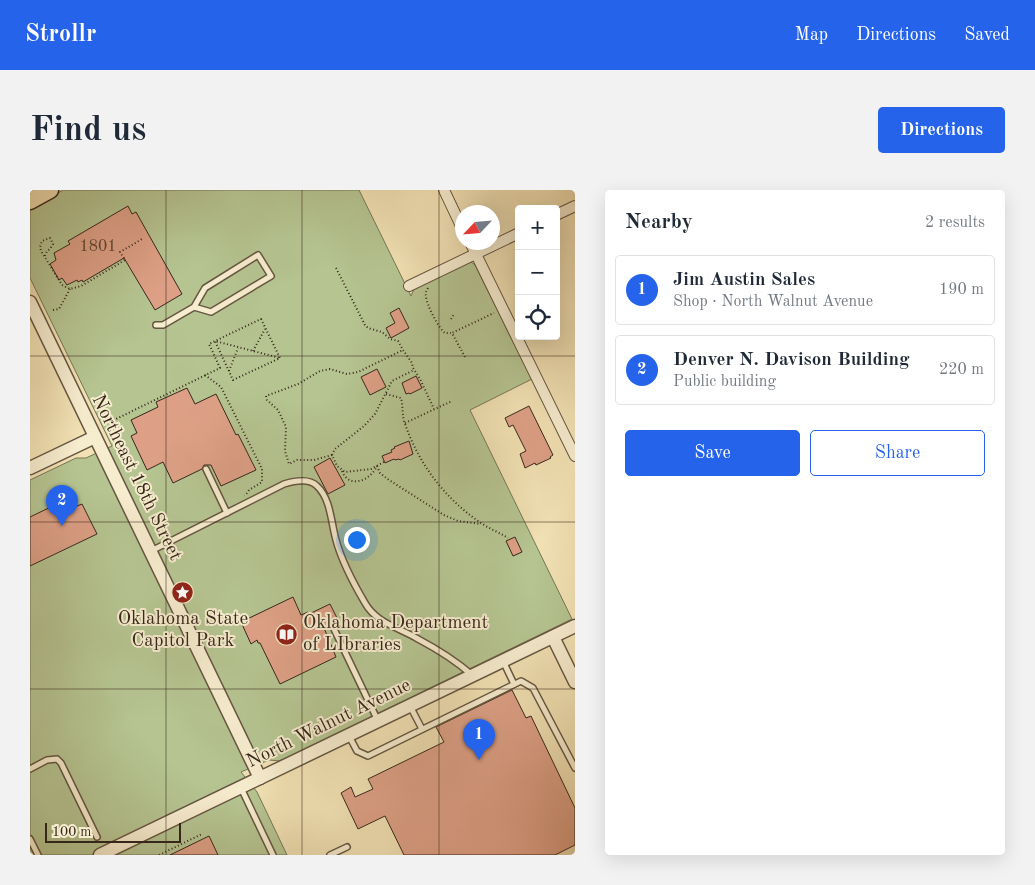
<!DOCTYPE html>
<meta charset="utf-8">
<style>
:root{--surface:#fff;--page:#f2f2f3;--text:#1f2937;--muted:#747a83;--line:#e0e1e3;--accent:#2563eb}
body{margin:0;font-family:"Old Standard TT",serif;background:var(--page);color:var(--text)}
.controls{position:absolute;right:15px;top:15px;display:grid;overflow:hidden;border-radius:5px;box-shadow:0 5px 20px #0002}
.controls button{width:45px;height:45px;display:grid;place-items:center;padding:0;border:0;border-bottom:1px solid var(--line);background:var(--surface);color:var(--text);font:25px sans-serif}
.compass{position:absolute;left:425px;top:15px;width:45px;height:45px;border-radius:50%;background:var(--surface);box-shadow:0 5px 20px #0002;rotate:244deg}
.scale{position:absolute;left:15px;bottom:12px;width:136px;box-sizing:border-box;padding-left:5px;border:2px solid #37271b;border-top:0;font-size:14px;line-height:18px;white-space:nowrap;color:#37271b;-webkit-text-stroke:4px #f6ecce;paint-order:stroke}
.you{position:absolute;left:326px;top:349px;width:18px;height:18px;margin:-12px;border:4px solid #fff;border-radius:50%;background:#1a73e8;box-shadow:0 0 0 8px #1a73e833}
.badge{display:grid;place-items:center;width:32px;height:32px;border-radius:50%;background:var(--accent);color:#fff;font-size:16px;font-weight:700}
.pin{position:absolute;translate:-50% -41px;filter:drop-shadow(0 1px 2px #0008)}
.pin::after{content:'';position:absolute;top:26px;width:18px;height:15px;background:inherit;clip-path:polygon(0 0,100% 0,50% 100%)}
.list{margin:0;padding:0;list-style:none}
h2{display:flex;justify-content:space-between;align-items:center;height:65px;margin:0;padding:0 20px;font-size:21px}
h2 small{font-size:16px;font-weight:400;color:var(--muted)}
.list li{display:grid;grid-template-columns:32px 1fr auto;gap:15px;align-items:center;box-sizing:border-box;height:70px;margin:0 10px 10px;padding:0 10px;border:1px solid var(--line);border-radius:5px}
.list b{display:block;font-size:19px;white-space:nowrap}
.list p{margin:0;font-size:16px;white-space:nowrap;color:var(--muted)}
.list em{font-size:16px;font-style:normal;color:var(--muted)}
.actions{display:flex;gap:10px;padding:15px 20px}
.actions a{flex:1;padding:11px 0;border:1px solid var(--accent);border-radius:5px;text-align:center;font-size:18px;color:var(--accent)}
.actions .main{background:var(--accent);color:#fff}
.icon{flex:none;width:28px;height:28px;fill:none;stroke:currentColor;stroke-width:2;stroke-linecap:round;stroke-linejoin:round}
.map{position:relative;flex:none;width:545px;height:665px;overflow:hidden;border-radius:5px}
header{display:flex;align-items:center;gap:30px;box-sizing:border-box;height:70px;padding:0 25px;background:var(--accent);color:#fff}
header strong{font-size:24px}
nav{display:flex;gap:28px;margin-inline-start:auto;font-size:18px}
.intro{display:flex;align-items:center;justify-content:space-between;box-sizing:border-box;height:120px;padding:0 30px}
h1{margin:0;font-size:35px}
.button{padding:12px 22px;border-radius:5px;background:var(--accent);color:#fff;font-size:18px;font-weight:700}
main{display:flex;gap:30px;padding:0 30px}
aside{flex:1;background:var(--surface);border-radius:5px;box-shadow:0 5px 20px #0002}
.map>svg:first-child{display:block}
.green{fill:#b5c491;stroke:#767656}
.building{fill:#dda086;stroke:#37271b}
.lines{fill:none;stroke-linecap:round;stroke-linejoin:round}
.service-casing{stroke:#665641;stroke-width:8}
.minor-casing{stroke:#665641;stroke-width:12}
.tertiary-casing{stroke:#665641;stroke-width:15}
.primary-casing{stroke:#37271b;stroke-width:19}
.path{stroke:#37271b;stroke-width:2;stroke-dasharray:1 2.5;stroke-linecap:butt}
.service{stroke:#f6ecce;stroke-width:5}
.minor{stroke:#f6ecce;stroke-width:10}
.tertiary{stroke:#f6ecce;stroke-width:12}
.primary{stroke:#f1e1b4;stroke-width:16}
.grid{fill:none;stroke:#37271b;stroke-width:1;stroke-opacity:0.55}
.labels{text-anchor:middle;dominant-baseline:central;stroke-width:4;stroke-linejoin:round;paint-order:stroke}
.number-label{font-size:16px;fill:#604536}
.street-label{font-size:19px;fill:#37271b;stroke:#f6ecce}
.poi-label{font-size:19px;fill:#37271b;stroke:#f6ecce}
</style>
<header>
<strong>Strollr</strong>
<nav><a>Map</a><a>Directions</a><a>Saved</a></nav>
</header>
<div class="intro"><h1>Find us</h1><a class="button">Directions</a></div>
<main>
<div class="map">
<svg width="545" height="665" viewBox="0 0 545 665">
<rect width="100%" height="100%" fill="#f1e1b4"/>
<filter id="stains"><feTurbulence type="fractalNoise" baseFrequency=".004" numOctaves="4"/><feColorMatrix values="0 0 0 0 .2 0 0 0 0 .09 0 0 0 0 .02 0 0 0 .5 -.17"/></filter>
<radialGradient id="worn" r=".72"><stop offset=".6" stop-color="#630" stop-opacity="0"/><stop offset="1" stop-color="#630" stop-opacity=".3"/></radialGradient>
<!-- green -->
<path class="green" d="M33,0H329L381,106L384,99L435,74L441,72L445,75L502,189L440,220L542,429L250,571L239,570L211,582L227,602L257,665H0V290L46,268H56L82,256L0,88V20Z"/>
<!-- building -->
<g class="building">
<path d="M98,16L102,24L106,22L152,104L125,120L94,68L53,92L52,90L48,92L47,90L37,95L32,88L29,90L20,74L26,70L24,63L40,54L38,51Z"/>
<path d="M369,118L379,138L361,148L356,138L365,133L360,123Z"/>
<path d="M347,179L356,197L340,205L331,187Z"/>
<path d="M386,186L392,198L380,204L379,203L376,204L372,193Z"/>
<path d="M157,198L165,214L186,204L206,245L208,244L226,280L191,296L181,275H174L172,279L143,293L133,272L117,280L101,246L107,243L101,230L128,217L126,212Z"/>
<path d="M499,216L523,265L520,267L521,268L506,275L505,273L495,278L490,264L496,261L483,235L479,237L475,228Z"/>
<path d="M379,251L383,264L370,270L369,269L365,270L364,269L355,273L352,266L362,262L361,260L365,258L364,257Z"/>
<path d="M300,268L315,295L298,304L284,277Z"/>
<path d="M37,307L42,316L46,313L47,316L52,314L67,344L0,376V327L27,314V312Z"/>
<path d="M485,347L492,362L483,366L476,351Z"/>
<path d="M263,407L271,425L278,422L279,424L300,414L309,432L294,438L306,467L250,494L230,453H228L227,450L221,454L211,432Z"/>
<path d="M482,500L496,528L501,526L545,618V655L525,665H374L355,626L328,639L311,603L321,597L325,607L343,599L338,589L414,552L406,537Z"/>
<path d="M179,646L188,665H140Z"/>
</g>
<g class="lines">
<defs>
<g id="service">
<path d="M126,135H133L164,117L175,98L228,65L241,86L181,122L164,117"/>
<path d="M176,279L197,323"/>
<path d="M121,361L254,294C264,291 279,288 287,296C301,309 301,333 306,350C311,369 325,396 335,413C346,433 370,438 388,449C407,459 426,471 442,485"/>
<path d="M304,439L348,531"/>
<path d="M473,471L484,494"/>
<path d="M380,516L392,539"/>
<path d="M319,546L327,561L338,566L491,491L503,498L545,578"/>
<path d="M0,579L17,570L27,569L31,573L67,647"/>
<path d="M211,598L243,665"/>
<path d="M0,649L8,665"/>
<path d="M300,665L317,657"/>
</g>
<g id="minor">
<path d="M414,0L432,38"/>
<path d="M526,25L545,16"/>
<path d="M440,52L545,266"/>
<path d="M379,96L489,43"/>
</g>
<g id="tertiary">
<path d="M0,112L230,588"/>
<path d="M0,278L65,247"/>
<path d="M523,447L545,492"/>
<path d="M70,665L545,436"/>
</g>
<path id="primary" d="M0,11L20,0"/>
</defs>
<!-- service casing -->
<use href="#service" class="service-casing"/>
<!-- minor casing -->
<use href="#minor" class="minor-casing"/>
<!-- tertiary casing -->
<use href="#tertiary" class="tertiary-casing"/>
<!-- primary casing -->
<use href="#primary" class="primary-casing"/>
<!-- path -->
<g class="path">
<path d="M15,66L17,61L20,59L23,54L20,48L12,51L10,57L11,61L32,95L40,99L51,96L95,70L90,62L112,49"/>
<path d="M306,78L335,135L338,138L352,142L360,149L368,151L373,160L382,173L383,178L390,189L404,219"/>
<path d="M398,98C396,102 395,102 396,106C396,114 409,139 415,143H421"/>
<path d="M23,120L29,119L40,99"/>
<path d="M231,129L250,168L203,190L185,151Z"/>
<path d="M421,129L424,124"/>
<path d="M223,161L235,139"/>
<path d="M435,167L422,143L464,123"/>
<path d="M199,181L208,158"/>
<path d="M175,185L191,197L232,279V292L219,300L215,306"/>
<path d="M356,204L371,208C373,215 372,223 374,231C388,273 414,308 451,333C460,339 470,343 478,348"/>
<path d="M80,232L190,178L179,154L185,151L250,168"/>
<path d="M375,233L422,211"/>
<path d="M302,265L284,270H267L259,274L255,261L256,237L248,220L237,210L236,206L268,194L290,181L300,179L317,184L328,182L373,160"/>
<path d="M354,272L341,279L315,282L307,276L302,265L305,259L334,236L345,224L362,191L384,180"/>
<path d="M347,276L350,283L359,290L414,325L428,331L451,334"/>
<path d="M312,281C319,299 340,291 347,276"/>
<path d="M129,665L172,644"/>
</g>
<!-- service -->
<use href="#service" class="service"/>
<!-- minor -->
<use href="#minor" class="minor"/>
<!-- tertiary -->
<use href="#tertiary" class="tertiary"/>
<!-- primary -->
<use href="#primary" class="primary"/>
</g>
<!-- grid -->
<path class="grid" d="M136,0V665M272,0V665M409,0V665M0,166H545M0,332H545M0,499H545"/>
<!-- icons -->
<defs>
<symbol id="sight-disc" viewBox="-11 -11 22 22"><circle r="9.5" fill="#8f2418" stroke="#f6ecce"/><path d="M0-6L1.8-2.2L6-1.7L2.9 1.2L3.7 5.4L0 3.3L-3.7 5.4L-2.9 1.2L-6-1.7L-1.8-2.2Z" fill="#fff"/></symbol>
<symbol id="library-disc" viewBox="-11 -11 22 22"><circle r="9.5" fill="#8f2418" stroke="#f6ecce"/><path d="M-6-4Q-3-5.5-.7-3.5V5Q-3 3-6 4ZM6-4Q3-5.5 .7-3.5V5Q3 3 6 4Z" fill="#fff"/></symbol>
</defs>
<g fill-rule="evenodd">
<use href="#sight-disc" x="140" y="390" width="25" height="25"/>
<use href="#library-disc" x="244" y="432" width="25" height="25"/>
</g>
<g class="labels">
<!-- number labels -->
<g class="number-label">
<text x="68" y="57">1801</text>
</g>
<!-- street labels -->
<g class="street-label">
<text transform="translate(106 288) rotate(64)">Northeast 18th Street</text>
<text transform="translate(299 534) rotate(-26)">North Walnut Avenue</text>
</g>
<!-- poi labels -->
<g class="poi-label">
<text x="153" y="429">Oklahoma State<tspan x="153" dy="22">Capitol Park</tspan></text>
<text x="273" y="433" text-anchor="start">Oklahoma Department<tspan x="273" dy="22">of LIbraries</tspan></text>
</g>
</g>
<rect width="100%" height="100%" filter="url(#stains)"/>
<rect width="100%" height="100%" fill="url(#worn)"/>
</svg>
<div class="controls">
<button>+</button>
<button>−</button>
<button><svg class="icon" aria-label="locate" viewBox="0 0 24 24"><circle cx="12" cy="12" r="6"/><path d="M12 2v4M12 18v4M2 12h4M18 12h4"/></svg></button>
</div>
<svg class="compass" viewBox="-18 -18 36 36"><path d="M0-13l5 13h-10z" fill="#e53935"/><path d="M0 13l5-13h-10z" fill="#747a83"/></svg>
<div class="scale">100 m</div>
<div class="you"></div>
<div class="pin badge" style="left:449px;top:570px">1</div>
<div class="pin badge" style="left:32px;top:336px">2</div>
</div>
<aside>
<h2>Nearby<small>2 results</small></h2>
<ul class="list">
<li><span class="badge">1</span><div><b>Jim Austin Sales</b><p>Shop · North Walnut Avenue</p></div><em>190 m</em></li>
<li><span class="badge">2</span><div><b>Denver N. Davison Building</b><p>Public building</p></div><em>220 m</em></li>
</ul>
<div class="actions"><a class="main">Save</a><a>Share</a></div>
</aside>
</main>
